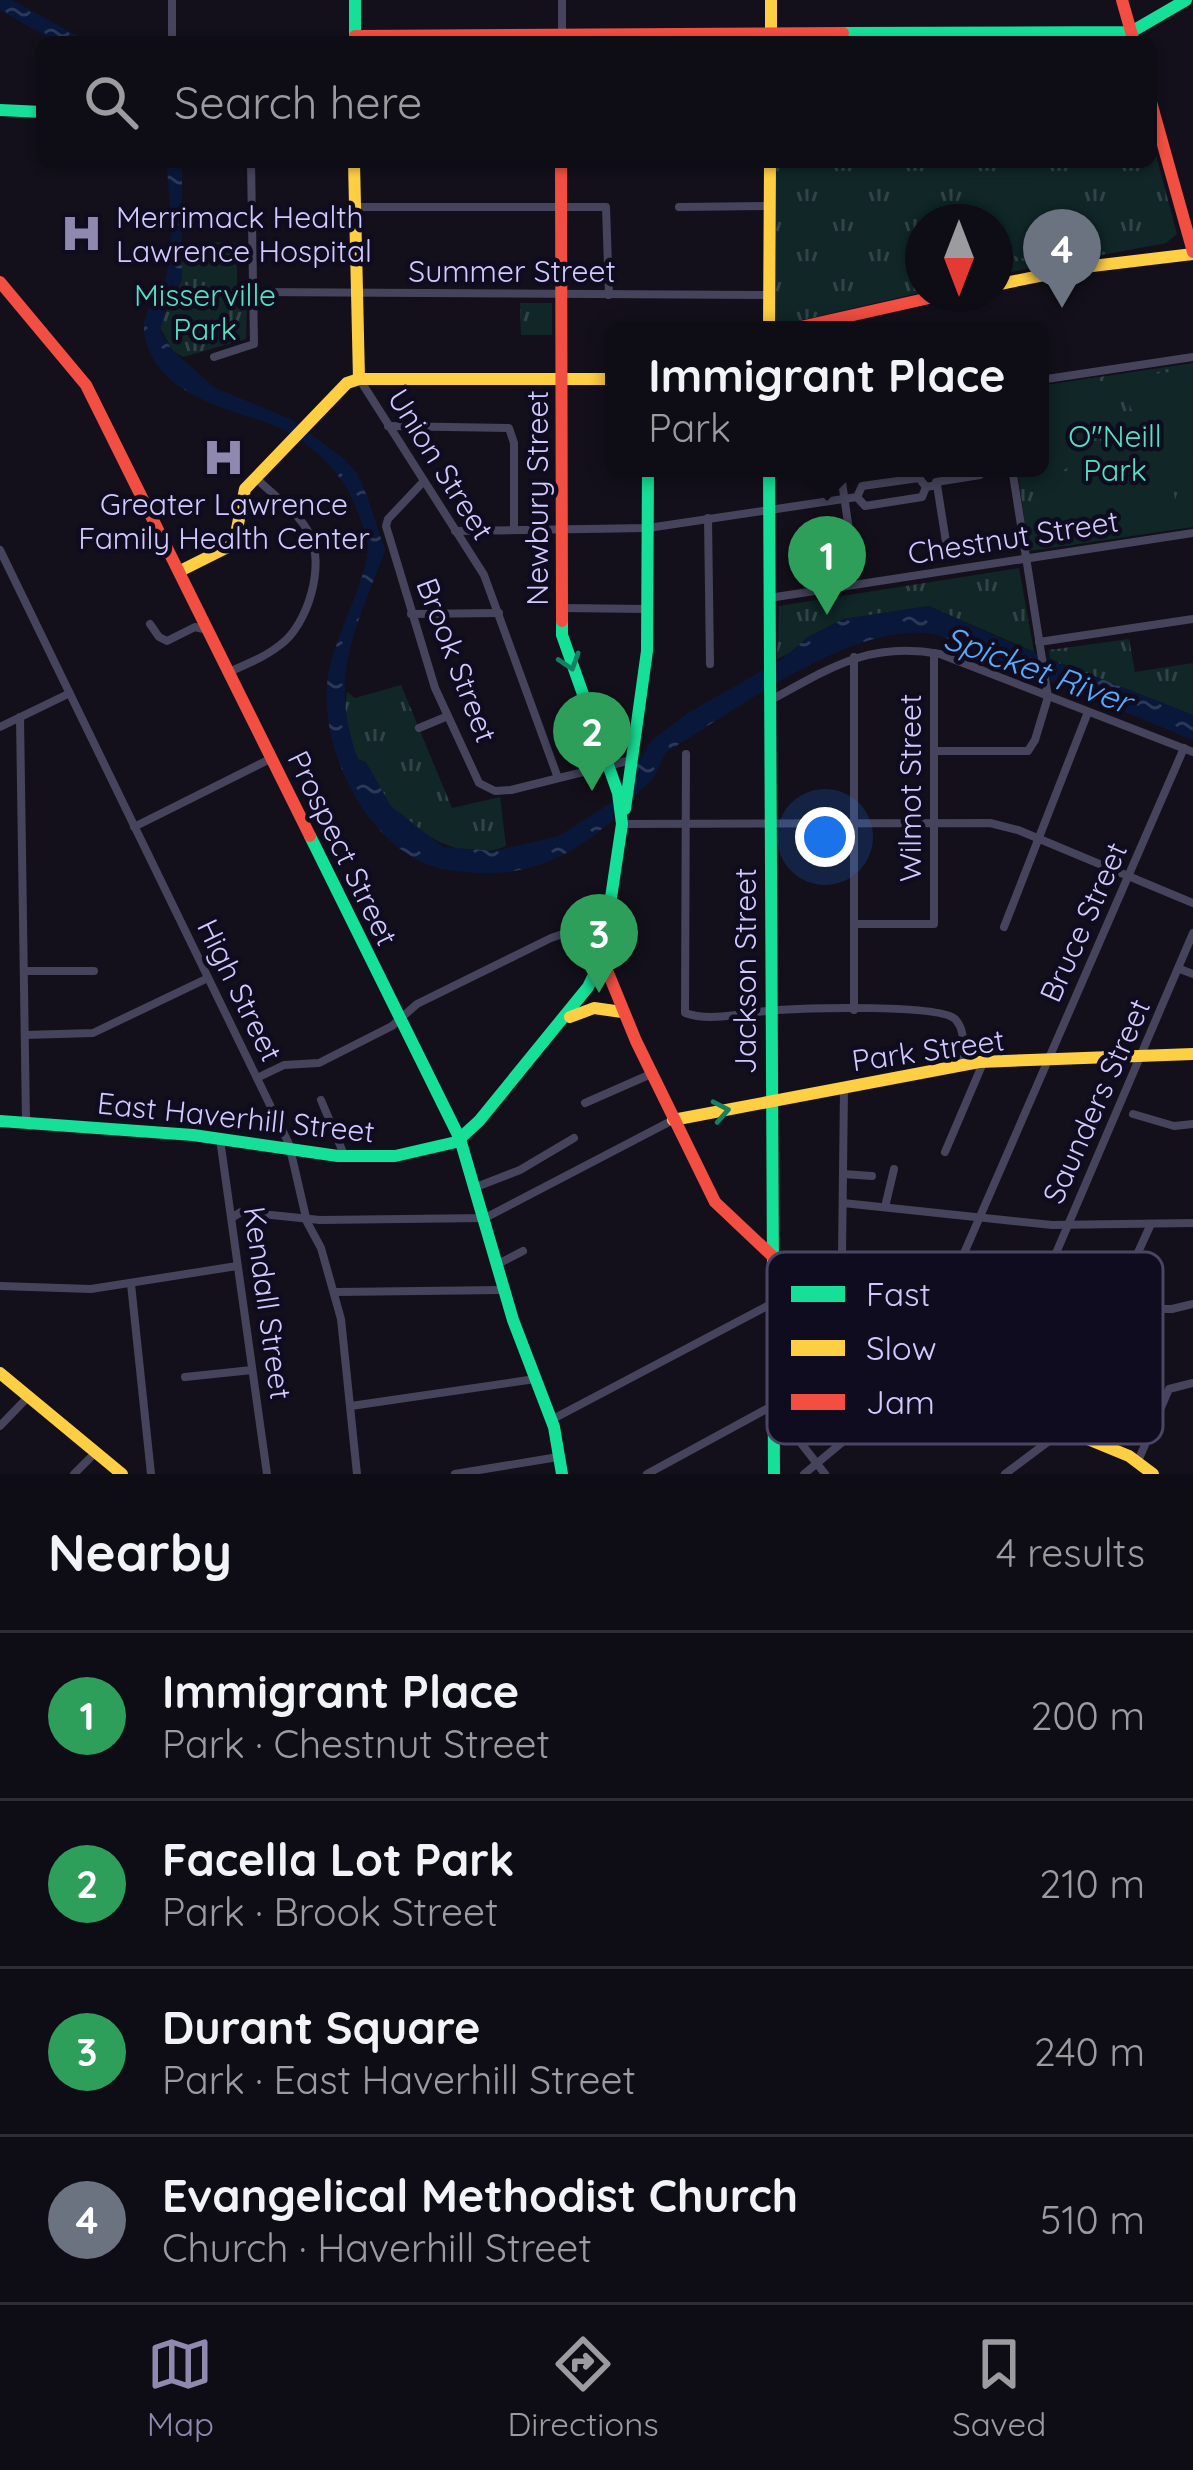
<!DOCTYPE html>
<meta charset="utf-8">
<style>
:root{--surface:#0e0c14;--page:#17151d;--text:#f1f3f6;--muted:#9b9ba0;--line:#2e2c34;--accent:#8f89af}
body{margin:0;font-family:Quicksand,sans-serif;background:var(--page);color:var(--text)}
.compass{position:absolute;left:905px;top:204px;width:108px;height:108px;border-radius:50%;background:var(--surface);box-shadow:0 3px 9px #0004;rotate:180deg}
.you{position:absolute;left:825px;top:837px;width:42px;height:42px;margin:-30px;border:9px solid #fff;border-radius:50%;background:#1a73e8;box-shadow:0 0 0 18px #1a73e833}
.badge{display:grid;place-items:center;width:78px;height:78px;border-radius:50%;background:var(--accent);color:#fff;font-size:39px;font-weight:700}
.pin{position:absolute;translate:-50% -99px;filter:drop-shadow(0 3px 6px #0008)}
.pin::after{content:'';position:absolute;top:63px;width:42px;height:36px;background:inherit;clip-path:polygon(0 0,100% 0,50% 100%)}
.popup{position:absolute;left:605px;top:321px;width:444px;height:156px;box-sizing:border-box;display:grid;place-content:center;border-radius:18px;background:var(--surface);filter:drop-shadow(0 3px 9px #0005);font-size:39px;white-space:nowrap;color:var(--muted)}
.popup b{font-size:45px;color:var(--text)}
.popup::after{content:'';position:absolute;left:50%;top:100%;margin-left:-24px;border:24px solid transparent;border-top-color:var(--surface)}
.list{margin:0;padding:0;list-style:none}
h2{display:flex;justify-content:space-between;align-items:center;height:156px;margin:0;padding:0 48px;font-size:51px}
h2 small{font-size:39px;font-weight:400;color:var(--muted)}
.list li{display:grid;grid-template-columns:78px 1fr auto;gap:36px;align-items:center;box-sizing:border-box;height:168px;padding:0 48px;border-top:3px solid var(--line)}
.list b{display:block;font-size:45px;white-space:nowrap}
.list p{margin:0;font-size:39px;white-space:nowrap;color:var(--muted)}
.list em{font-size:39px;font-style:normal;color:var(--muted)}
.icon{flex:none;width:66px;height:66px;fill:none;stroke:currentColor;stroke-width:2;stroke-linecap:round;stroke-linejoin:round}
.map{position:relative;flex:none;width:1193px;height:1474px;overflow:hidden}
.search{position:absolute;background:var(--surface);box-shadow:0 3px 9px #0004;left:36px;right:36px;top:36px;height:132px;display:flex;align-items:center;gap:30px;box-sizing:border-box;padding:0 42px;border-radius:18px;color:var(--muted);font-size:45px}
.sheet{height:828px;background:var(--surface)}
nav{display:flex;justify-content:space-around;align-items:center;box-sizing:border-box;height:168px;border-top:3px solid var(--line);background:var(--surface);font-size:33px;color:var(--muted)}
nav a{display:grid;justify-items:center;gap:6px}
nav .on{color:var(--accent)}
.map>svg:first-child{display:block}
.grass{fill:url(#grass-tufts)}
.pitch{fill:#102627}
.water{fill:url(#water-ripples)}
.lines{fill:none;stroke-linecap:round;stroke-linejoin:round}
.street{stroke:#46445c;stroke-width:8}
.fast{stroke:#16e098;stroke-width:12}
.slow{stroke:#ffcf43;stroke-width:12}
.jam{stroke:#f24e42;stroke-width:12}
.oneway{stroke:#138162}
.labels{text-anchor:middle;dominant-baseline:central;stroke-width:9;stroke-linejoin:round;paint-order:stroke}
.poi-label{font-size:30px;fill:#d2caff;stroke:#100c1f;text-anchor:start}
.street-label{font-size:30px;fill:#d2caff;stroke:#100c1f}
.park-label{font-size:30px;fill:#54e2c2;stroke:#100c1f}
.water-label{font-size:33px;font-style:italic;fill:#58adff;stroke:#100c1f}
.key{fill:#100c1f;stroke:#4a4562;stroke-width:3}
.key-label{font-size:33px;fill:#d2caff}
</style>
<div class="map">
<svg width="1193" height="1474" viewBox="0 0 1193 1474">
<defs>
<pattern id="grass-tufts" width="24" height="20" patternUnits="userSpaceOnUse" patternTransform="scale(3)"><rect width="24" height="20" fill="#102627"/><path d="M3 7l-1-3M5 7V3M7 7l1-3M15 17l-1-3M17 17v-4M19 17l1-3" fill="none" stroke="#324447"/></pattern>
<pattern id="water-ripples" width="26" height="14" patternUnits="userSpaceOnUse" patternTransform="scale(3)"><rect width="26" height="14" fill="#09183a"/><path d="M2 4q2-2 4 0t4 0M15 11q2-2 4 0t4 0" fill="none" stroke="#2c3858"/></pattern>
</defs>
<rect width="100%" height="100%" fill="#13101b"/>
<!-- grass -->
<g class="grass">
<path d="M1124,37L1125,42H775V39Z"/>
<path d="M1151,137L1177,234L1166,243L995,275V222H923V292L772,327L774,162H1151Z"/>
<path d="M210,242L244,243V259L237,260V298L247,299L246,339L183,357L173,351L159,326L182,279V256L209,255Z"/>
<path d="M520,303H552V335H521Z"/>
<path d="M1193,363V527L1029,551L1017,468H1040V386Z"/>
<path d="M1019,568L1034,652L929,606L843,619L808,637L795,651L777,659L779,606Z"/>
<path d="M1129,639L1135,672L1193,663V715L1050,659L1049,650Z"/>
<path d="M401,685L452,808L500,797L506,846C440,875 352,783 345,721C344,712 346,701 347,692L355,698Z"/>
</g>
<!-- pitch -->
<g class="pitch">
<path d="M1042,183L1043,259L1019,258L995,247V222H973L970,217L965,184Z"/>
<path d="M187,298L226,299L225,326H187Z"/>
<path d="M1193,369V453C1154,444 1127,419 1122,378Z"/>
<path d="M1098,377C1108,435 1081,478 1020,483L1017,468H1040V386Z"/>
<path d="M1168,462L1180,526L1067,546L1055,482Z"/>
</g>
<!-- water -->
<g class="water">
<path d="M0,0H12L88,42H56L0,10Z"/>
<path d="M167,162H182V279L167,306L160,331L173,351L215,388L290,419L343,458L357,473L366,494L385,550C356,630 327,674 358,759L366,762L391,806L443,847L495,851L559,836L611,803L652,740L688,713L781,660L808,637L843,619L929,606L1013,644L1193,715V740L939,635C858,616 736,711 666,752L652,780L613,814L614,819C560,865 518,880 448,870C370,858 314,745 329,671C336,635 365,583 368,550C369,536 357,511 352,498C340,471 309,442 282,429C232,407 161,400 145,338C139,313 158,300 165,280C176,243 168,199 167,162Z"/>
</g>
<g class="lines">
<!-- street -->
<g class="street">
<path d="M562,34V0"/>
<path d="M172,42V0"/>
<path d="M355,207H606L609,295"/>
<path d="M679,207L770,206"/>
<path d="M254,292L770,295"/>
<path d="M214,357L254,344L251,162"/>
<path d="M360,380L484,575L558,778"/>
<path d="M1040,380L1193,357"/>
<path d="M388,426L509,428L514,443V530"/>
<path d="M840,468L853,558"/>
<path d="M423,482L388,519L386,526L435,688L479,783L495,791L511,790L631,760"/>
<path d="M936,482L980,475"/>
<path d="M926,487L937,485L946,542"/>
<path d="M708,518L710,664"/>
<path d="M455,531L648,528L857,497L865,506L922,497L926,487L919,478L862,486L857,497"/>
<path d="M0,550L289,1144L307,1222L321,1248L341,1319L357,1474"/>
<path d="M769,598L1193,533"/>
<path d="M561,608L648,609"/>
<path d="M411,614L499,613"/>
<path d="M150,624L159,637L167,641L195,627L208,630"/>
<path d="M1039,642L1193,619"/>
<path d="M229,672C247,664 265,657 280,645C308,625 326,564 309,533C298,512 273,495 256,478"/>
<path d="M769,701C830,668 869,641 940,654L1193,752"/>
<path d="M20,717L26,1122"/>
<path d="M0,727L68,694"/>
<path d="M419,728L448,716"/>
<path d="M934,751H1028L1035,740L1048,697L1012,468"/>
<path d="M686,754L685,1013C712,1023 750,1011 778,1010C806,1008 940,1004 955,1019C966,1030 963,1050 964,1064"/>
<path d="M622,824L990,823L1018,830L1193,903"/>
<path d="M134,827L272,758"/>
<path d="M854,924H934V653"/>
<path d="M1004,927L1088,712"/>
<path d="M1180,969L1193,974"/>
<path d="M24,971H94"/>
<path d="M854,1010V657"/>
<path d="M25,1035L93,1033L208,978"/>
<path d="M257,1078L284,1065L319,1063L392,1026L417,1004L551,938L584,927L606,928"/>
<path d="M321,1100L345,1157"/>
<path d="M585,1103L651,1074"/>
<path d="M1133,1114L1174,1126L1193,1124"/>
<path d="M220,1139L267,1474"/>
<path d="M945,1152L983,1063"/>
<path d="M843,1174L872,1176"/>
<path d="M476,1187L520,1170L574,1138"/>
<path d="M843,1203L1052,1225L1193,1223"/>
<path d="M885,1207L894,1169"/>
<path d="M233,1217L241,1212L320,1220L485,1218L673,1120"/>
<path d="M498,1264L523,1251"/>
<path d="M131,1284L151,1474"/>
<path d="M0,1286L91,1289L237,1266"/>
<path d="M335,1292L504,1290"/>
<path d="M821,1302L842,1256L844,1088"/>
<path d="M1112,1309H1172L1193,1304"/>
<path d="M185,1377L252,1370"/>
<path d="M351,1406L535,1379"/>
<path d="M985,1419L1193,933"/>
<path d="M551,1420L771,1304"/>
<path d="M0,1426L28,1397"/>
<path d="M1138,1461L1169,1389L1193,1383"/>
<path d="M74,1474L94,1454"/>
<path d="M455,1474L558,1457"/>
<path d="M647,1474L772,1406L825,1474"/>
<path d="M804,1474L904,1391L1184,748"/>
<path d="M1005,1474L1065,1429L1107,1320L1151,1224"/>
</g>
<!-- fast -->
<g class="fast">
<path d="M355,0V39"/>
<path d="M843,33L1131,32L1186,0"/>
<path d="M0,110L42,112"/>
<path d="M769,468L774,1474"/>
<path d="M625,809L647,651L648,468"/>
<path d="M310,836L460,1139L513,1320L554,1427L562,1474"/>
<path d="M0,1121L193,1135L338,1156H395L456,1142L479,1121L588,987L602,958L622,824L618,793L562,635V621"/>
</g>
<!-- slow -->
<g class="slow">
<path d="M771,0V39"/>
<path d="M354,162L359,379"/>
<path d="M995,285L1084,267L1193,254"/>
<path d="M769,330L770,162"/>
<path d="M180,571L234,544L245,489L347,383L359,379H614"/>
<path d="M570,1017L594,1008L622,1012"/>
<path d="M673,1120L979,1062L1193,1054"/>
<path d="M0,1373L122,1474"/>
<path d="M942,1412L1056,1426L1129,1456L1153,1474"/>
</g>
<!-- jam -->
<g class="jam">
<path d="M1122,0L1134,42"/>
<path d="M355,36L843,33"/>
<path d="M1151,102L1193,252"/>
<path d="M561,162L562,621"/>
<path d="M0,282L86,385L310,836"/>
<path d="M787,330L947,294"/>
<path d="M602,958L636,1041L715,1202L821,1302L910,1398L942,1412"/>
</g>
</g>
<!-- one-way arrows -->
<defs><path id="oneway-chevron" d="M-2-3.5L2.5 0L-2 3.5" fill="none" stroke-width="1.6" stroke-linecap="round" stroke-linejoin="round" transform="scale(3)"/></defs>
<g class="oneway">
<use href="#oneway-chevron" transform="translate(570 662) rotate(72)"/>
<use href="#oneway-chevron" transform="translate(721 1111) rotate(-11)"/>
</g>
<!-- icons -->
<defs>
<symbol id="hospital-bare" viewBox="-9 -9 18 18"><path d="M-5-5h3v3.5h4V-5h3V5h-3V1.5h-4V5h-3Z" fill="#8f89af" stroke="#100c1f" stroke-width="2.5" paint-order="stroke"/></symbol>
</defs>
<g fill-rule="evenodd">
<use href="#hospital-bare" x="52" y="204" width="59" height="59"/>
<use href="#hospital-bare" x="194" y="428" width="59" height="59"/>
</g>
<g class="labels">
<!-- poi labels -->
<g class="poi-label">
<text x="116" y="217">Merrimack Health<tspan x="116" dy="34">Lawrence Hospital</tspan></text>
<text x="224" y="504" text-anchor="middle">Greater Lawrence<tspan x="224" dy="34">Family Health Center</tspan></text>
</g>
<!-- street labels -->
<g class="street-label">
<text x="512" y="271">Summer Street</text>
<text transform="translate(441 464) rotate(58)">Union Street</text>
<text transform="translate(537 498) rotate(-90)">Newbury Street</text>
<text transform="translate(1013 537) rotate(-9)">Chestnut Street</text>
<text transform="translate(457 660) rotate(69)">Brook Street</text>
<text transform="translate(910 788) rotate(-90)">Wilmot Street</text>
<text transform="translate(343 848) rotate(64)">Prospect Street</text>
<text transform="translate(1083 922) rotate(-66)">Bruce Street</text>
<text transform="translate(745 971) rotate(-90)">Jackson Street</text>
<text transform="translate(240 990) rotate(64)">High Street</text>
<text transform="translate(928 1050) rotate(-8)">Park Street</text>
<text transform="translate(1096 1101) rotate(-66)">Saunders Street</text>
<text transform="translate(236 1117) rotate(6)">East Haverhill Street</text>
<text transform="translate(268 1303) rotate(82)">Kendall Street</text>
</g>
<!-- park labels -->
<g class="park-label">
<text x="205" y="295">Misserville<tspan x="205" dy="34">Park</tspan></text>
<text x="1115" y="436">O"Neill<tspan x="1115" dy="34">Park</tspan></text>
</g>
<!-- water labels -->
<g class="water-label">
<text transform="translate(1038 669) rotate(20)">Spicket River</text>
</g>
</g>
<!-- legend -->
<rect x="767" y="1252" width="396" height="192" rx="18" class="key"/>
<rect x="791" y="1286" width="54" height="16" fill="#16e098"/>
<rect x="791" y="1340" width="54" height="16" fill="#ffcf43"/>
<rect x="791" y="1394" width="54" height="16" fill="#f24e42"/>
<g class="key-label">
<text x="866" y="1306">Fast</text>
<text x="866" y="1360">Slow</text>
<text x="866" y="1414">Jam</text>
</g>
</svg>
<svg class="compass" viewBox="-18 -18 36 36"><path d="M0-13l5 13h-10z" fill="#e53935"/><path d="M0 13l5-13h-10z" fill="#9b9ba0"/></svg>
<div class="you"></div>
<div class="pin badge" style="left:827px;top:615px;background:#2e9e5b">1</div>
<div class="popup"><b>Immigrant Place</b>Park</div>
<div class="pin badge" style="left:592px;top:791px;background:#2e9e5b">2</div>
<div class="pin badge" style="left:599px;top:993px;background:#2e9e5b">3</div>
<div class="pin badge" style="left:1062px;top:308px;background:#6b7280">4</div>
<div class="search"><svg class="icon" aria-label="search" viewBox="0 0 24 24"><circle cx="10" cy="10" r="6"/><path d="M15 15l6 6"/></svg>Search here</div>
</div>
<section class="sheet">
<h2>Nearby<small>4 results</small></h2>
<ul class="list">
<li><span class="badge" style="background:#2e9e5b">1</span><div><b>Immigrant Place</b><p>Park · Chestnut Street</p></div><em>200 m</em></li>
<li><span class="badge" style="background:#2e9e5b">2</span><div><b>Facella Lot Park</b><p>Park · Brook Street</p></div><em>210 m</em></li>
<li><span class="badge" style="background:#2e9e5b">3</span><div><b>Durant Square</b><p>Park · East Haverhill Street</p></div><em>240 m</em></li>
<li><span class="badge" style="background:#6b7280">4</span><div><b>Evangelical Methodist Church</b><p>Church · Haverhill Street</p></div><em>510 m</em></li>
</ul>
</section>
<nav>
<a class="on"><svg class="icon" aria-label="map" viewBox="0 0 24 24"><path d="M3 6l6-2 6 2 6-2v14l-6 2-6-2-6 2zM9 4v14M15 6v14"/></svg>Map</a>
<a><svg class="icon" aria-label="directions" viewBox="0 0 24 24"><path d="M12 3l9 9-9 9-9-9zM9 14v-3h6M13 9l2 2-2 2"/></svg>Directions</a>
<a><svg class="icon" aria-label="saved" viewBox="0 0 24 24"><path d="M7 4h10v16l-5-4-5 4z"/></svg>Saved</a>
</nav>
